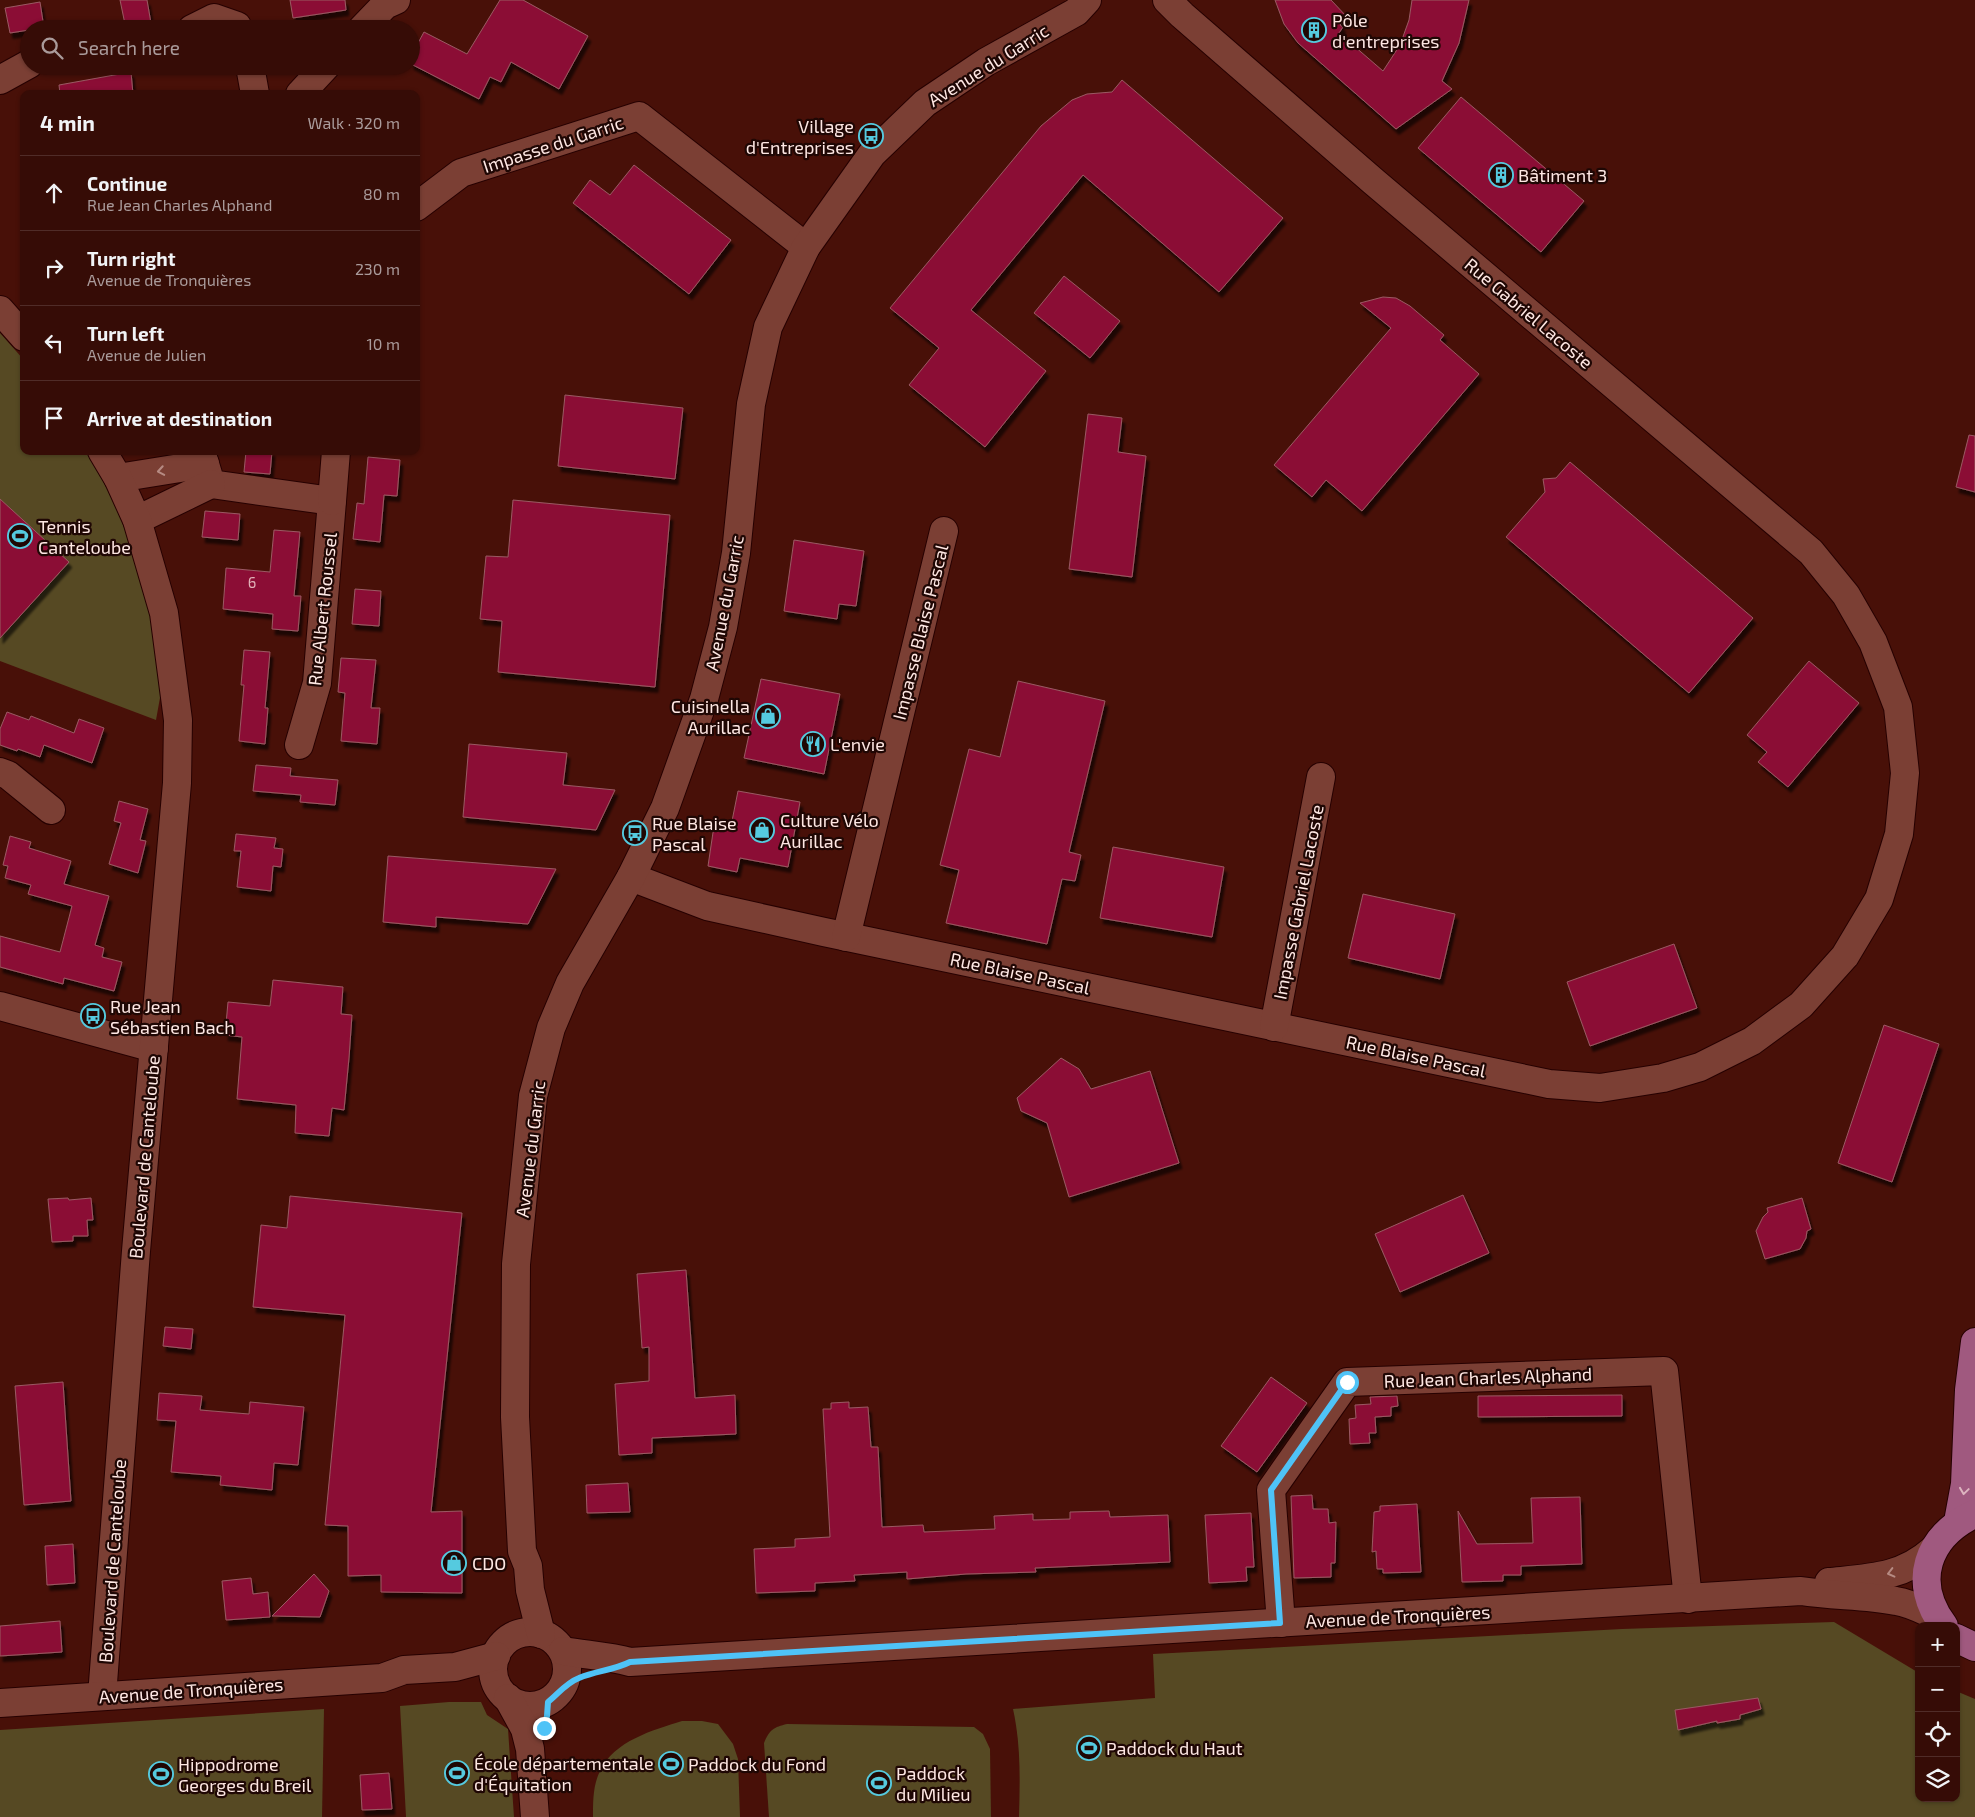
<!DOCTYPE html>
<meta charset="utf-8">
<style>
:root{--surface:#360c06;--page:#3d1510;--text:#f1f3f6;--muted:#aa9b9b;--line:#502c28}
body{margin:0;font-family:"Exo 2",sans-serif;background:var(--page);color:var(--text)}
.controls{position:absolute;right:15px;bottom:15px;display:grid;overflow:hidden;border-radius:10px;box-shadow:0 1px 4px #0004}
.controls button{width:45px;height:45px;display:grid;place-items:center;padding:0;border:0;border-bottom:1px solid var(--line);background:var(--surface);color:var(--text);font:25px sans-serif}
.stop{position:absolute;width:15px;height:15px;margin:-11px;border:4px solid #4fc3f7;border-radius:50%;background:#fff}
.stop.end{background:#4fc3f7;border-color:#fff;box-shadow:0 1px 5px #0008}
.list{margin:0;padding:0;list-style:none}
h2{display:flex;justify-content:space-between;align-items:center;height:65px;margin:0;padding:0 20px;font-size:21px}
h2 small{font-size:16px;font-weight:400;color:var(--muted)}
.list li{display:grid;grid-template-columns:32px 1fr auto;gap:15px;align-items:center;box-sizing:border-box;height:75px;padding:0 20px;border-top:1px solid var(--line)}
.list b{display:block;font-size:19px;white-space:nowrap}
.list p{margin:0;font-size:16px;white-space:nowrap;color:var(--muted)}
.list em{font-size:16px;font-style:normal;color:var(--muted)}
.icon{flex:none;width:28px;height:28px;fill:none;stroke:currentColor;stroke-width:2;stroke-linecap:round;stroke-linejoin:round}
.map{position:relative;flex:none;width:1975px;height:1817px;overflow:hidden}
.search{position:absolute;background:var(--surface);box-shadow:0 1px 4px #0004;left:20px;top:20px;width:400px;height:55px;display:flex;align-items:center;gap:12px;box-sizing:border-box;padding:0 18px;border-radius:28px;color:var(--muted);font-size:19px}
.panel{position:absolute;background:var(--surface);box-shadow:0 1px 4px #0004;left:20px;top:90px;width:400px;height:365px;border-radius:10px}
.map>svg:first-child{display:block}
.green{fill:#564923}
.building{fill:#8b1136;stroke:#9a5963;filter:url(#shadow)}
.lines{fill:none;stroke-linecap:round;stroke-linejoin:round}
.minor-casing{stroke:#260000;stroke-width:30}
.major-casing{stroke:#260000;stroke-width:30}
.minor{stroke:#7b3f34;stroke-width:28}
.major{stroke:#a0597f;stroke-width:28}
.oneway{stroke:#b68b83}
.oneway2{stroke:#ddb5c0}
.route{stroke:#4fc3f7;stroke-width:6}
.labels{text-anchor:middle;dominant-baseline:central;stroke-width:4.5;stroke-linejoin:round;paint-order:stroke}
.number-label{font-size:15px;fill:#e1b2b8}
.poi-label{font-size:18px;fill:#fee7e3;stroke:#1f0704;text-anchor:start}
.street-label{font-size:18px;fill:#fee7e3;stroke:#1f0704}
</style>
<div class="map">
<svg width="1975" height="1817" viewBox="0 0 1975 1817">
<defs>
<filter id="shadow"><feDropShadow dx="3" dy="5.5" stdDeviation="1" flood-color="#0009"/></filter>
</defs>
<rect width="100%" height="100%" fill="#481008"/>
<!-- green -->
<g class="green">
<path d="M0,333L24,360V451H85L113,494L154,618L163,681L156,720L0,661Z"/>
<path d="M1834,1622L1919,1673V1798H1956V1691L1975,1699V1817H1019C1020,1781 1021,1745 1013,1709L1155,1698L1153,1654L1622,1629Z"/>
<path d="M449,1702H481L487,1715L508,1729L514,1817H406L400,1706Z"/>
<path d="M324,1709L322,1817H0V1730Z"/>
<path d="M682,1721H702L718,1724L733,1744L738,1759L740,1817H593C593,1801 593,1785 600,1771C614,1741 653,1730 682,1721Z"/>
<path d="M787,1724L974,1727L983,1734L990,1749L991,1817H769L764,1743C769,1730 774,1727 787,1724Z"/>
</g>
<!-- building -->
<g class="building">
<path d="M120,0H147L152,29H126Z"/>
<path d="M290,0H345L346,10L293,18Z"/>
<path d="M500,0H523L588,36L559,89L511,62L501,82L490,77L479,99L411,64V56L424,32L467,54Z"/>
<path d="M1275,0H1331L1347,17L1340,25L1343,27L1339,33L1383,71L1400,45L1409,20L1412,0H1469L1459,43L1442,81L1452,89L1396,129L1298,43L1284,24Z"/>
<path d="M40,2L44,28L29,29V30L10,33L5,8Z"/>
<path d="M131,72L133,94H60L59,85Z"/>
<path d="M1122,80L1283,218L1219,292L1083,175L971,310L1046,371L985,447L909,385L939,348L890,308L1041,126L1072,100L1087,94L1112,92Z"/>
<path d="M1461,97L1584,201L1541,252L1418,148Z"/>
<path d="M634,165L731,240L689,294L573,203L590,180L610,195Z"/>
<path d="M1064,276L1120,321L1090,358L1034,313Z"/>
<path d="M1383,297L1396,298L1410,306L1444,335L1440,340L1479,374L1362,511L1326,480L1312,497L1274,465L1391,328L1360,303Z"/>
<path d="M565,395L683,408L675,479L558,466Z"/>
<path d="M1088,414L1122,418L1118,452L1146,456L1132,577L1069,569Z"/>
<path d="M1969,435L1975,436V492L1956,487Z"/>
<path d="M246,451H272L270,474L244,472Z"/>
<path d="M368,457L400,460L397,496L384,495L380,542L353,539L357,503L364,504Z"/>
<path d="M1570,462L1753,618L1689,693L1506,537L1545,492L1543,479L1556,478Z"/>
<path d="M0,499L69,562L0,638Z"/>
<path d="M513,500L670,515L655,687L498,672L502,621L480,619L486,556L508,557Z"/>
<path d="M205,511L240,514L238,540L202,537Z"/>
<path d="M274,530L300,532L294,596H301L298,631L272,629L273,614L223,609L226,568L270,572Z"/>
<path d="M794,540L864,551L856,606L839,604L837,619L784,611Z"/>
<path d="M355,589L381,591L379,626L352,624Z"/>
<path d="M244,650L270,652L265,708H268L265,744L239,741L244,685H241Z"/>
<path d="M341,658L376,660L371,708H380L377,744L341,741L345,693L338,692Z"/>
<path d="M1809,661L1859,703L1788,787L1758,762L1767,752L1747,735Z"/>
<path d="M761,679L840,694L824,774L744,758Z"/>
<path d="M1018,681L1105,701L1069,852L1081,855L1075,881L1062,879L1047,944L946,923L959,870L940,865L969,749L1000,757Z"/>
<path d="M7,712L29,720L31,716L74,733L79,719L104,728L92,763L44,745L40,757L18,749L17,751L0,745V729Z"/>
<path d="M469,744L567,753L563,785L615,790L596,830L463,817Z"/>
<path d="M256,765L291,768L290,776L338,780L335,805L300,802L301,795L253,791Z"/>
<path d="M738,791L800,802L788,867L740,858L737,872L708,866L715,819L732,821Z"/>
<path d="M119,801L148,809L140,840L146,841L138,873L109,864L121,823L114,821Z"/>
<path d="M236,834L276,838L274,848L283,849L281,867L273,866L271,891L237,887L241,851H234Z"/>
<path d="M10,836L31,842L29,848L71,861L64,884L109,896L95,945L104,948L102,957L122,962L114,991L64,978L63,984L0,967V936L60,952L72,906L28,894L31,885L5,878L8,866L3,865Z"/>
<path d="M1113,847L1224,867L1212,937L1100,918Z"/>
<path d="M388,856L530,867L556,869L528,924L436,917V927L383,922Z"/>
<path d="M1363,894L1455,914L1440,979L1348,958Z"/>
<path d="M1674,944L1697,1008L1590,1046L1567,982Z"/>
<path d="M273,980L343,987L341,1014L352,1015L349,1058L344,1110L332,1108L329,1136L295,1133L296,1105L237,1099L242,1037L225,1035L228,1002L270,1006Z"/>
<path d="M1884,1025L1939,1044L1892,1182L1838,1163Z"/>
<path d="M1061,1058L1079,1069L1091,1089L1150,1071L1179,1163L1069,1197L1047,1123L1021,1111L1017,1098Z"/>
<path d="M1463,1195L1489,1253L1400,1292L1375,1234Z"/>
<path d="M290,1196L462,1213L431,1512L462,1511V1593L381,1592V1575L348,1576V1526L325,1525L345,1315L253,1307L261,1225L287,1228Z"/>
<path d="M68,1198L69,1200L91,1198L93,1220H87L88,1236H73V1241L52,1242L48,1199Z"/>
<path d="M1802,1198L1811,1229L1807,1231L1806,1238L1800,1249L1765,1259L1756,1231L1763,1217L1768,1212L1767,1208Z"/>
<path d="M686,1270L695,1398L735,1395L736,1434L652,1438V1453L619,1455L615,1384L649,1381V1347L642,1348L637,1274Z"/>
<path d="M165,1327L193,1329L191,1349L163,1346Z"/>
<path d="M1271,1377L1307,1403L1257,1472L1221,1446Z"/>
<path d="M63,1382L71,1501L24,1505L15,1386Z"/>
<path d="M159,1393L202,1396L200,1410L249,1414L250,1402L304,1407L298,1465L274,1463L272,1490L220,1485L221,1476L171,1472L176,1421L157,1420Z"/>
<path d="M1622,1395V1416L1478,1417V1396Z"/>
<path d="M1397,1396L1398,1406L1391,1407V1416L1375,1417L1376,1433H1369L1370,1443L1350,1444L1349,1419L1356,1418L1355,1405L1371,1404L1370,1397Z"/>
<path d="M849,1402V1408L868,1407L871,1447H878L882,1527L923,1525L924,1532L995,1529L994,1516L1033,1514V1520L1070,1519V1512L1109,1511L1110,1517L1168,1515L1170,1562L1035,1568L1036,1572L966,1574L907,1579V1572L854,1575L855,1581L815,1583V1591L756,1593L754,1549L795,1547V1539L830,1537L823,1409H831V1403Z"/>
<path d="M628,1483L630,1512L587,1513L586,1485Z"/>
<path d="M1312,1495L1313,1509H1328L1329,1523L1336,1522L1335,1563H1331V1577L1294,1578L1291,1496Z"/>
<path d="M1580,1497L1582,1564L1521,1566V1575H1503V1581L1462,1582L1458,1511L1477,1544L1533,1543L1531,1498Z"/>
<path d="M1417,1504L1421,1572L1383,1573V1569H1377L1376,1551L1372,1552L1374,1512L1380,1511V1506Z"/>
<path d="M1251,1513L1254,1567H1246L1247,1581L1209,1583L1205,1515Z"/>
<path d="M73,1544L75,1583L47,1585L45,1546Z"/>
<path d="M314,1574L329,1591L320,1617L272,1616Z"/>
<path d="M251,1578L253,1594L268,1592L270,1617L226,1620L222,1581Z"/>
<path d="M60,1621L62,1652L0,1656V1626Z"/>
<path d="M1758,1698L1761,1709L1740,1715V1719L1717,1723V1721L1678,1730L1675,1710Z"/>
<path d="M389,1773L392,1809L362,1810L360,1775Z"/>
</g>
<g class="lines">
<defs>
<g id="minor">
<path d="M192,29L214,18L237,26L238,29"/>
<path d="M362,29L385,5L396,0"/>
<path d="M250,66L255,94"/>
<path d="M0,80L29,64"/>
<path d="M300,94L326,66"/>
<path d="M416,207L461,173L639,116L806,247"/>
<path d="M0,310L24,337"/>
<path d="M201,451L211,484L332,501L317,683L299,745"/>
<path d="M118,478L205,464"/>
<path d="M332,501L336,451"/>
<path d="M137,520L211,484"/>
<path d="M0,772L8,775L51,810"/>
<path d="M631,877L707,906L824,932L1549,1084L1600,1088L1663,1078L1700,1067L1752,1041L1801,1005L1845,956L1879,899L1899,834L1905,773L1898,707L1873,642L1846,595L1811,552L1373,181L1182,15L1167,0"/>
<path d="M846,937L944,531"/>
<path d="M0,1006L154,1048"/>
<path d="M1274,1027L1321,777"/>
<path d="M1829,1582C1869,1578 1902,1578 1933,1550"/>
<path d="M1281,1623L1271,1490L1347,1382L1664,1371L1688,1599"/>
<circle cx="530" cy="1669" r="37"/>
<path d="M541,1634L530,1590L528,1566L522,1551L515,1417L516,1264L533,1096L551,1028L570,983L631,877L665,808L704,699L723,627L736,553L751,404L768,327L806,247L872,154L925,103L986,62L1076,12L1087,0"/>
<path d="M563,1651C585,1655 609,1656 630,1662L1801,1591C1833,1596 1865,1595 1896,1601C1910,1603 1923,1610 1936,1616"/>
<path d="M102,1696L136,1251L177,783L178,720L164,613L137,520L118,478L102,451"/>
<path d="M508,1698L525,1729L530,1749L535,1817"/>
<path d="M0,1703L382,1678L404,1670L455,1667L496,1656"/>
</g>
<g id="major">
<path d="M1958,1522L1965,1484L1969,1390L1975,1342"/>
<path d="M1944,1626C1911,1582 1927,1537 1974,1514"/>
<path d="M1956,1638L1975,1647"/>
</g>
</defs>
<!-- minor casing -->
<use href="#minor" class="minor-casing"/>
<!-- major casing -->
<use href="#major" class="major-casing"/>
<!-- minor -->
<use href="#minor" class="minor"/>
<!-- major -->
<use href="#major" class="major"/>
</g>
<!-- one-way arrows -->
<defs><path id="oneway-chevron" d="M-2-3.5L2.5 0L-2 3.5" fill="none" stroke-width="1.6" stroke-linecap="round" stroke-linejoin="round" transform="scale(1.25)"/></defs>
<g class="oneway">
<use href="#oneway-chevron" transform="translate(161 471) rotate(170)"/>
<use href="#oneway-chevron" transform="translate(1891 1573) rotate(166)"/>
</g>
<use class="oneway2" href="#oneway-chevron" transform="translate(1964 1491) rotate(98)"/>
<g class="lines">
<!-- route -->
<path class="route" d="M544,1728L547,1716L548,1702C558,1694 566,1683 579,1678C596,1671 614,1670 630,1662L1280,1623L1271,1490L1347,1382"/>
</g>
<!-- icons -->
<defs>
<symbol id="building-ring" viewBox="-11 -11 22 22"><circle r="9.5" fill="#1f0704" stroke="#55cadf" stroke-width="1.5"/><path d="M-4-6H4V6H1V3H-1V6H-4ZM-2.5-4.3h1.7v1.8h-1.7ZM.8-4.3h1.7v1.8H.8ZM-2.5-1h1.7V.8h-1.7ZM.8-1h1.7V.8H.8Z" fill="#55cadf"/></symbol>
<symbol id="bus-ring" viewBox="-11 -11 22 22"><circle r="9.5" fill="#1f0704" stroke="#55cadf" stroke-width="1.5"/><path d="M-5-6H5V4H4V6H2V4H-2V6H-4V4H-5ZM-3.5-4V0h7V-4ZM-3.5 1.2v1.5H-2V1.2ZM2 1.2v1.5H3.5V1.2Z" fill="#55cadf"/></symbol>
<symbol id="stadium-ring" viewBox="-11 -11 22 22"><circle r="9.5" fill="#1f0704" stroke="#55cadf" stroke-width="1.5"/><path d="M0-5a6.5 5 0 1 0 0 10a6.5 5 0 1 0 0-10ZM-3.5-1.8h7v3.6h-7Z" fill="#55cadf"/></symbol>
<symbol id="shop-ring" viewBox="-11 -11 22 22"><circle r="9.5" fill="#1f0704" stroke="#55cadf" stroke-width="1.5"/><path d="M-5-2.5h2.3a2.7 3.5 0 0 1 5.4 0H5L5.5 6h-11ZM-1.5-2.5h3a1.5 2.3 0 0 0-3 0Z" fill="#55cadf"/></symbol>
<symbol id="restaurant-ring" viewBox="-11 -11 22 22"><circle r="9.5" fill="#1f0704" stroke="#55cadf" stroke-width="1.5"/><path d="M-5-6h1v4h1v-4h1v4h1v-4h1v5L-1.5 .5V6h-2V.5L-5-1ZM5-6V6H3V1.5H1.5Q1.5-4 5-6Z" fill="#55cadf"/></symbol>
</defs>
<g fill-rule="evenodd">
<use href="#building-ring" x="1300" y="16" width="28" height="28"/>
<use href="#bus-ring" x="857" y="122" width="28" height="28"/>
<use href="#building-ring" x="1487" y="161" width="28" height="28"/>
<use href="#stadium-ring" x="6" y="522" width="28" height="28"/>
<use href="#shop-ring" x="754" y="702" width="28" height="28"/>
<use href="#restaurant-ring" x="799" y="730" width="28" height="28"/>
<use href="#shop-ring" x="748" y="816" width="28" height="28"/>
<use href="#bus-ring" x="621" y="819" width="28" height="28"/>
<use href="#bus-ring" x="79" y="1002" width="28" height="28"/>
<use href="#shop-ring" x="440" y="1549" width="28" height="28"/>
<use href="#stadium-ring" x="1075" y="1734" width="28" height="28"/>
<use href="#stadium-ring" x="657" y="1750" width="28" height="28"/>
<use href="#stadium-ring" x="443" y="1759" width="28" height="28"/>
<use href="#stadium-ring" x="147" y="1760" width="28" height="28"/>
<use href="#stadium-ring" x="865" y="1769" width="28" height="28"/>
</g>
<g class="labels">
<!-- number labels -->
<g class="number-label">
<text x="252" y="582">6</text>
</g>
<!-- poi labels -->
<g class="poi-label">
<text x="1332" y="20">Pôle<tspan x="1332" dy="21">d'entreprises</tspan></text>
<text x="854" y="126" text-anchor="end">Village<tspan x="854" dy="21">d'Entreprises</tspan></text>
<text x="1518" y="175">Bâtiment 3</text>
<text x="38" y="526">Tennis<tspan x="38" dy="21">Canteloube</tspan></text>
<text x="750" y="706" text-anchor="end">Cuisinella<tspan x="750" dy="21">Aurillac</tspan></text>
<text x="830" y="744">L'envie</text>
<text x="780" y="820">Culture Vélo<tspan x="780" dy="21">Aurillac</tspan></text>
<text x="652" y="823">Rue Blaise<tspan x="652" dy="21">Pascal</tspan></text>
<text x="110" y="1006">Rue Jean<tspan x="110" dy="21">Sébastien Bach</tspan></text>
<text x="472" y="1563">CDO</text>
<text x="1106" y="1748">Paddock du Haut</text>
<text x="474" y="1763">École départementale<tspan x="474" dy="21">d'Équitation</tspan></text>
<text x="178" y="1764">Hippodrome<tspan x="178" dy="21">Georges du Breil</tspan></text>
<text x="688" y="1764">Paddock du Fond</text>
<text x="896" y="1773">Paddock<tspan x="896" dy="21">du Milieu</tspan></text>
</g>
<!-- street labels -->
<g class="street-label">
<text transform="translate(988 65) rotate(-32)">Avenue du Garric</text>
<text transform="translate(553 144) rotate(-18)">Impasse du Garric</text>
<text transform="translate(1529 313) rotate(40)">Rue Gabriel Lacoste</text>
<text transform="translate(724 603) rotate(-79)">Avenue du Garric</text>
<text transform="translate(322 609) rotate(-84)">Rue Albert Roussel</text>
<text transform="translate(920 632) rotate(-76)">Impasse Blaise Pascal</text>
<text transform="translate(1298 902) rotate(-79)">Impasse Gabriel Lacoste</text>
<text transform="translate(1020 973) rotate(12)">Rue Blaise Pascal</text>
<text transform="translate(1416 1056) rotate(12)">Rue Blaise Pascal</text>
<text transform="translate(530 1149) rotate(-83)">Avenue du Garric</text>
<text transform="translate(144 1157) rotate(-85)">Boulevard de Canteloube</text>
<text transform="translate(1488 1377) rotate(-2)">Rue Jean Charles Alphand</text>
<text transform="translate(112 1561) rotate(-86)">Boulevard de Canteloube</text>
<text transform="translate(1398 1616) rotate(-3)">Avenue de Tronquières</text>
<text transform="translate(191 1690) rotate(-4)">Avenue de Tronquières</text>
</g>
</g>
</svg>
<div class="controls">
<button>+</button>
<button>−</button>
<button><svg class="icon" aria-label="locate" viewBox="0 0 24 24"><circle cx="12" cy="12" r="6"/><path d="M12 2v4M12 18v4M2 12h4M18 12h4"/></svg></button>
<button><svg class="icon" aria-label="layers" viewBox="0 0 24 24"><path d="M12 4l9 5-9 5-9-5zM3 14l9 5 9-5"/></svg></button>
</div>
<div class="stop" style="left:1347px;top:1382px"></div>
<div class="stop end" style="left:544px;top:1728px"></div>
<div class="search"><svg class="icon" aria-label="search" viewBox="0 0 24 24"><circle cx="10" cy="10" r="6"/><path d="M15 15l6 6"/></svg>Search here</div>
<section class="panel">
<h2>4 min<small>Walk · 320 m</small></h2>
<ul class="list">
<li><svg class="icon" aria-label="ahead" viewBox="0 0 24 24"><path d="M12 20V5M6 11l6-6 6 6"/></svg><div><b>Continue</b><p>Rue Jean Charles Alphand</p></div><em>80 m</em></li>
<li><svg class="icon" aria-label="right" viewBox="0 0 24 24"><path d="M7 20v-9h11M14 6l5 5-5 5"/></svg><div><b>Turn right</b><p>Avenue de Tronquières</p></div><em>230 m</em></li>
<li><svg class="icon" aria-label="left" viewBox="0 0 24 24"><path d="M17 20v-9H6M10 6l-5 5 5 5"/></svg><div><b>Turn left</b><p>Avenue de Julien</p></div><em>10 m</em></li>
<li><svg class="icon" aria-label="arrive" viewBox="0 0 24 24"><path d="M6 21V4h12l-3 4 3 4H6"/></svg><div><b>Arrive at destination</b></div></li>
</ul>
</section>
</div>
